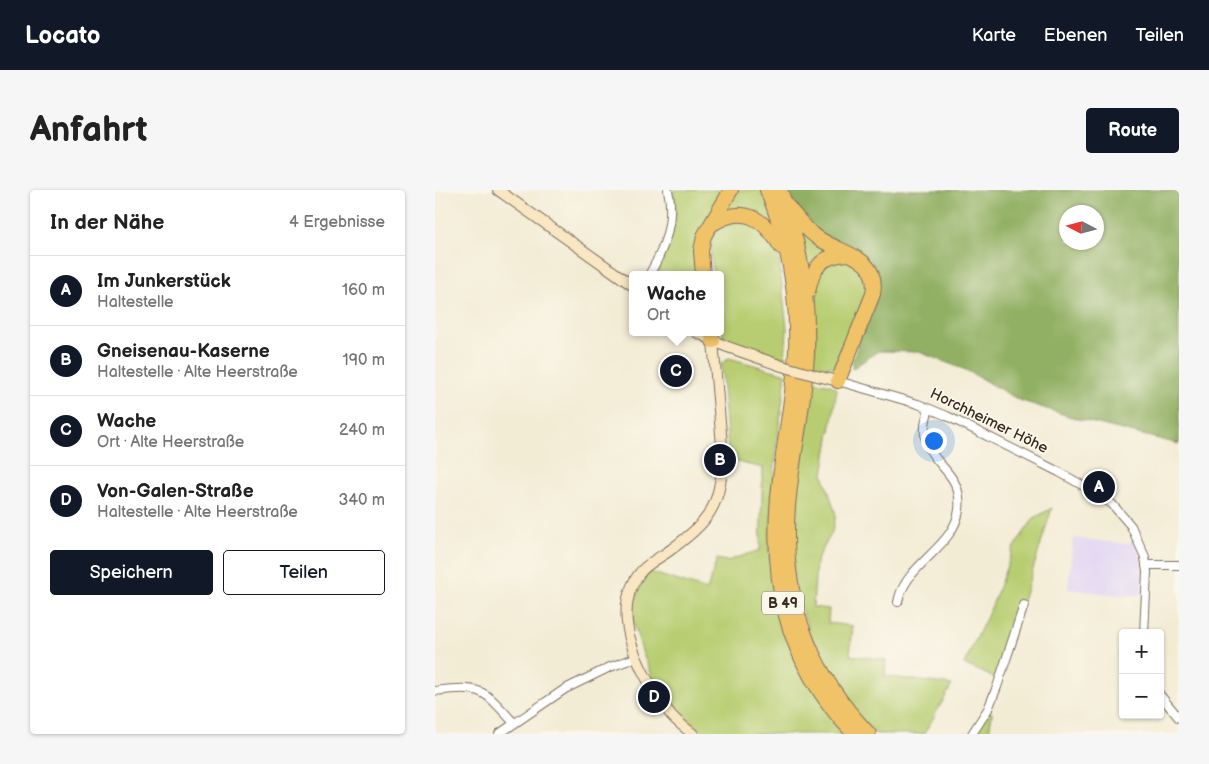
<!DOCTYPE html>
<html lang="de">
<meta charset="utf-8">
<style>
:root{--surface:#fff;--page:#f6f6f6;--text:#222;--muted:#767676;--line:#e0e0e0;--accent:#111827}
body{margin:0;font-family:"Balsamiq Sans",sans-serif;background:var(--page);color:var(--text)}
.controls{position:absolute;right:15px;bottom:15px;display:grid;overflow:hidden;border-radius:5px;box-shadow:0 1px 4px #0004}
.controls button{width:45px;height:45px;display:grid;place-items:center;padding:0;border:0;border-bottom:1px solid var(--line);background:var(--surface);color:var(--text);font:25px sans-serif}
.compass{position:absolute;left:624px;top:15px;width:45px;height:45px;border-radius:50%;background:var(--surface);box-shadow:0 1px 4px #0004;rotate:276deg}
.you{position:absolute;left:498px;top:250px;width:18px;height:18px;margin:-12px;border:4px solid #fff;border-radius:50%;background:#1a73e8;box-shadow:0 0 0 8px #1a73e833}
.badge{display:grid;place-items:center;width:32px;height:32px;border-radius:50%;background:var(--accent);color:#fff;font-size:16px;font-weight:700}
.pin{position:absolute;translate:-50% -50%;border:2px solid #fff;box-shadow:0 1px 5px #0006}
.popup{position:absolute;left:194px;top:81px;width:95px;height:65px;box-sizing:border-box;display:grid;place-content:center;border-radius:5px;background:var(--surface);filter:drop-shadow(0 1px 4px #0005);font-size:16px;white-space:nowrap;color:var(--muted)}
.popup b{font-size:19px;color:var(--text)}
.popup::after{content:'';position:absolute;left:50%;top:100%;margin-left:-10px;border:10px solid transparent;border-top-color:var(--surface)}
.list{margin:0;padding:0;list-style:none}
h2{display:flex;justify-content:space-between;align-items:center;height:65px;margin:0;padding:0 20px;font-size:21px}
h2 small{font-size:16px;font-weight:400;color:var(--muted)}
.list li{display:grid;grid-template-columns:32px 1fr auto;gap:15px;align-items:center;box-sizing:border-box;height:70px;padding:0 20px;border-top:1px solid var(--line)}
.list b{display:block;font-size:19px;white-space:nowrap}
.list p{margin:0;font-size:16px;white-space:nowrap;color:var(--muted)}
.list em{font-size:16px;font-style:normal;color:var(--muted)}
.actions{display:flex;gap:10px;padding:15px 20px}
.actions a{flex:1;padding:11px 0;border:1px solid var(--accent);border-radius:5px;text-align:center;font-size:18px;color:var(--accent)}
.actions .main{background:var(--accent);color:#fff}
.map{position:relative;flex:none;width:744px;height:544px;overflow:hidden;border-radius:5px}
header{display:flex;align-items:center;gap:30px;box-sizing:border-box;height:70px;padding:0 25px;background:var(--accent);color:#fff}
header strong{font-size:24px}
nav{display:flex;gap:28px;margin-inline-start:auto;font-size:18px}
.intro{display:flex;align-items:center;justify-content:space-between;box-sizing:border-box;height:120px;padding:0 30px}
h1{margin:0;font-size:35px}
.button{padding:12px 22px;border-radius:5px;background:var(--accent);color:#fff;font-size:18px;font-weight:700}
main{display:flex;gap:30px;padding:0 30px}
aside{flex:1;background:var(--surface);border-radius:5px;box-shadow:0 1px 4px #0004}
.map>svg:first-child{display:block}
.built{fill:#e0d4f4}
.green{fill:#b8cd71;stroke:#7a7c48}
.forest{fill:#92b063;stroke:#666d40;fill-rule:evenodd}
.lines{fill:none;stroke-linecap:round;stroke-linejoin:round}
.street-casing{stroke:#7b6e5e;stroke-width:10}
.secondary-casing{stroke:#7b6e5e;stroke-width:12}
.highway-casing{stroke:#7b6e5e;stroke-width:16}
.street{stroke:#fff;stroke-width:8}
.secondary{stroke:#f9e7c3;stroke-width:10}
.highway{stroke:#f0c369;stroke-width:14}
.secondary-bridge-casing{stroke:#7b6e5e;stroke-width:12;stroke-linecap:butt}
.secondary-bridge{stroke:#f9e7c3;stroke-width:10}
.labels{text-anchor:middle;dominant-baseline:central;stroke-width:4;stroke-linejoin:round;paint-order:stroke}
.shield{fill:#fbf7ec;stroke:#75685c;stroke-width:1}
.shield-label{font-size:14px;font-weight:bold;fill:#3b2a1e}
.street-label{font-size:15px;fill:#3b2a1e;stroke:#fbf7ec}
</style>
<header>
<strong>Locato</strong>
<nav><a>Karte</a><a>Ebenen</a><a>Teilen</a></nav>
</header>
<div class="intro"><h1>Anfahrt</h1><a class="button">Route</a></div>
<main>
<aside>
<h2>In der Nähe<small>4 Ergebnisse</small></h2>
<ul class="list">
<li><span class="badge">A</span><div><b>Im Junkerstück</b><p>Haltestelle</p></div><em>160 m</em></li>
<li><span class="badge">B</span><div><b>Gneisenau-Kaserne</b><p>Haltestelle · Alte Heerstraße</p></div><em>190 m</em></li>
<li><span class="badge">C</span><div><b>Wache</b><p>Ort · Alte Heerstraße</p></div><em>240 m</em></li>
<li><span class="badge">D</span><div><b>Von-Galen-Straße</b><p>Haltestelle · Alte Heerstraße</p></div><em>340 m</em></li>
</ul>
<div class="actions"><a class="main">Speichern</a><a>Teilen</a></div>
</aside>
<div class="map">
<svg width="744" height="544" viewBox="0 0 744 544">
<rect width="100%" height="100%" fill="#fbf7ec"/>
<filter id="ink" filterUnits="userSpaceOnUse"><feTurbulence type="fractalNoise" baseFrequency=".02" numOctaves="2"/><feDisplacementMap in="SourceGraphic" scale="10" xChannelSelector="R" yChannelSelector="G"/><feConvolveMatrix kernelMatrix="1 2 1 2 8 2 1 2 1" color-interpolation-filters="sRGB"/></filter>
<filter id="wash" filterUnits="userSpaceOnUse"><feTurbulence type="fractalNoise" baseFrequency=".0096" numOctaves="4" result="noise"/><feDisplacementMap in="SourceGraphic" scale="20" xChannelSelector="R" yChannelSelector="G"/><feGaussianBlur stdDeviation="1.12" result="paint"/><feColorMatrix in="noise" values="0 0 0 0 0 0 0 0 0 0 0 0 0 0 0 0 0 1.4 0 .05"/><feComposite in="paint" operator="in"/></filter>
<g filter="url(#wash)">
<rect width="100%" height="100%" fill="#f3ecd5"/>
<!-- built -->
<path class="built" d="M638,348L693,354L699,349L708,375L707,404L692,406L633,399Z"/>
<!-- green -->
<g class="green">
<path d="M238,0H293L260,65L261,85H222C232,54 246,35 238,0Z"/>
<path d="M300,0H328L339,31L333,33L286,25Z"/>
<path d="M300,29L323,35L338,53L344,69L352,139L350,169L335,163L306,156L288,147L285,124V85H279C276,70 271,46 285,35C289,32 296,31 300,29Z"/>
<path d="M365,37L395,59L374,81Z"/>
<path d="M410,68L429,78L434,97L405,171L397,178L396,176L387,179L379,178L381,137L379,99L384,80Z"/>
<path d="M294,168L351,184L341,261L335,342L334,358L338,397L344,420L412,544H266L232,513L217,485L208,464L195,422L212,381L272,400L282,369L292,371L325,360L328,278L294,270L286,173H288Z"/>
<path d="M378,191L396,195L402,199L388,284L401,325L397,342L381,372L378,417L394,419L393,433L418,436L415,465L451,470L450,486L517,495L489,544H441L415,517L382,463L360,400L356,336L362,289L371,247Z"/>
<path d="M617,318L566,482L562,489L529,474L557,416L579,357L599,328Z"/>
<path d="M553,522L557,523L554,544H539Z"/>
</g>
<!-- forest -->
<path class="forest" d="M354,0H744V254L643,229L584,210L531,180L484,162L443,161L417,179V174L442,89L393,51L362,20ZM632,22H662V52H632Z"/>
</g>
<g filter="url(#ink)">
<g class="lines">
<defs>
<g id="street">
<path d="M214,85C229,60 240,29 233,0"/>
<path d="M403,191L483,214L512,226L624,282L661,303L677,314L696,336L710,367L712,382L709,443"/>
<path d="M711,375H744"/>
<path d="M463,412C470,374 519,358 524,320C530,272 474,274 494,219"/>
<path d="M0,501C47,495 48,499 79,533"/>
<path d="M725,505L744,528"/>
<path d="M64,544L130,499L175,477L200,468"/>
<path d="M537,544L553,519L562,497L589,415"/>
</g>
<g id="secondary">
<path d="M63,0L197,95"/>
<path d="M261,142L290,156L347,176"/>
<path d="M382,186L403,191"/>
<path d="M258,544C249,537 239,530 233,521C206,485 173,426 204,384C211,374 224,368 234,361C275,331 285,317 288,267L278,151"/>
</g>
<g id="highway">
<path d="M332,0C353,50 363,105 361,160C359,203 350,245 345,288C333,386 348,470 419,544"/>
<path d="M345,0C365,51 374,108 372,163C370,211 359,258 354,306C344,398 369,477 434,544"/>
<path d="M353,17C362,28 371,40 383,48C406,64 445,66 438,104L403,191"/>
<path d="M276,35C308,14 328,27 346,57"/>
<path d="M268,85L266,61L269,46L296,0"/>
<path d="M373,102C378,76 387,65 414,64"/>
<path d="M276,142L278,151"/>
</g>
</defs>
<!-- street casing -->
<use href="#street" class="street-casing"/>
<!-- secondary casing -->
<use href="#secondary" class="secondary-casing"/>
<!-- highway casing -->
<use href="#highway" class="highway-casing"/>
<!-- street -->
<use href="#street" class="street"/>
<!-- secondary -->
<use href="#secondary" class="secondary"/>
<!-- highway -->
<use href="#highway" class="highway"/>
<defs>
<path id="secondary-bridge" d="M347,176L382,186"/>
</defs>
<!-- secondary-bridge casing -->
<use href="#secondary-bridge" class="secondary-bridge-casing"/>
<!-- secondary-bridge -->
<use href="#secondary-bridge" class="secondary-bridge"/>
</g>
</g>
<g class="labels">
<!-- shield labels -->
<rect class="shield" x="327" y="401.5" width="42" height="23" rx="4"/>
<g class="shield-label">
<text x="348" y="413">B 49</text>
</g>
<!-- street labels -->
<g class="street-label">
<text transform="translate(554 231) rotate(26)">Horchheimer Höhe</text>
</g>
</g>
</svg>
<div class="controls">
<button>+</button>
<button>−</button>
</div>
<svg class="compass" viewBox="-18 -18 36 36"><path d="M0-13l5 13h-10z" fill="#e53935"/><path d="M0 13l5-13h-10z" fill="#767676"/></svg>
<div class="you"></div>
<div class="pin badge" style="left:664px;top:297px">A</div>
<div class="pin badge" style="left:285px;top:270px">B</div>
<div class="pin badge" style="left:241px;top:181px">C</div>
<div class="popup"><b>Wache</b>Ort</div>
<div class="pin badge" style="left:219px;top:507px">D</div>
</div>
</main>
